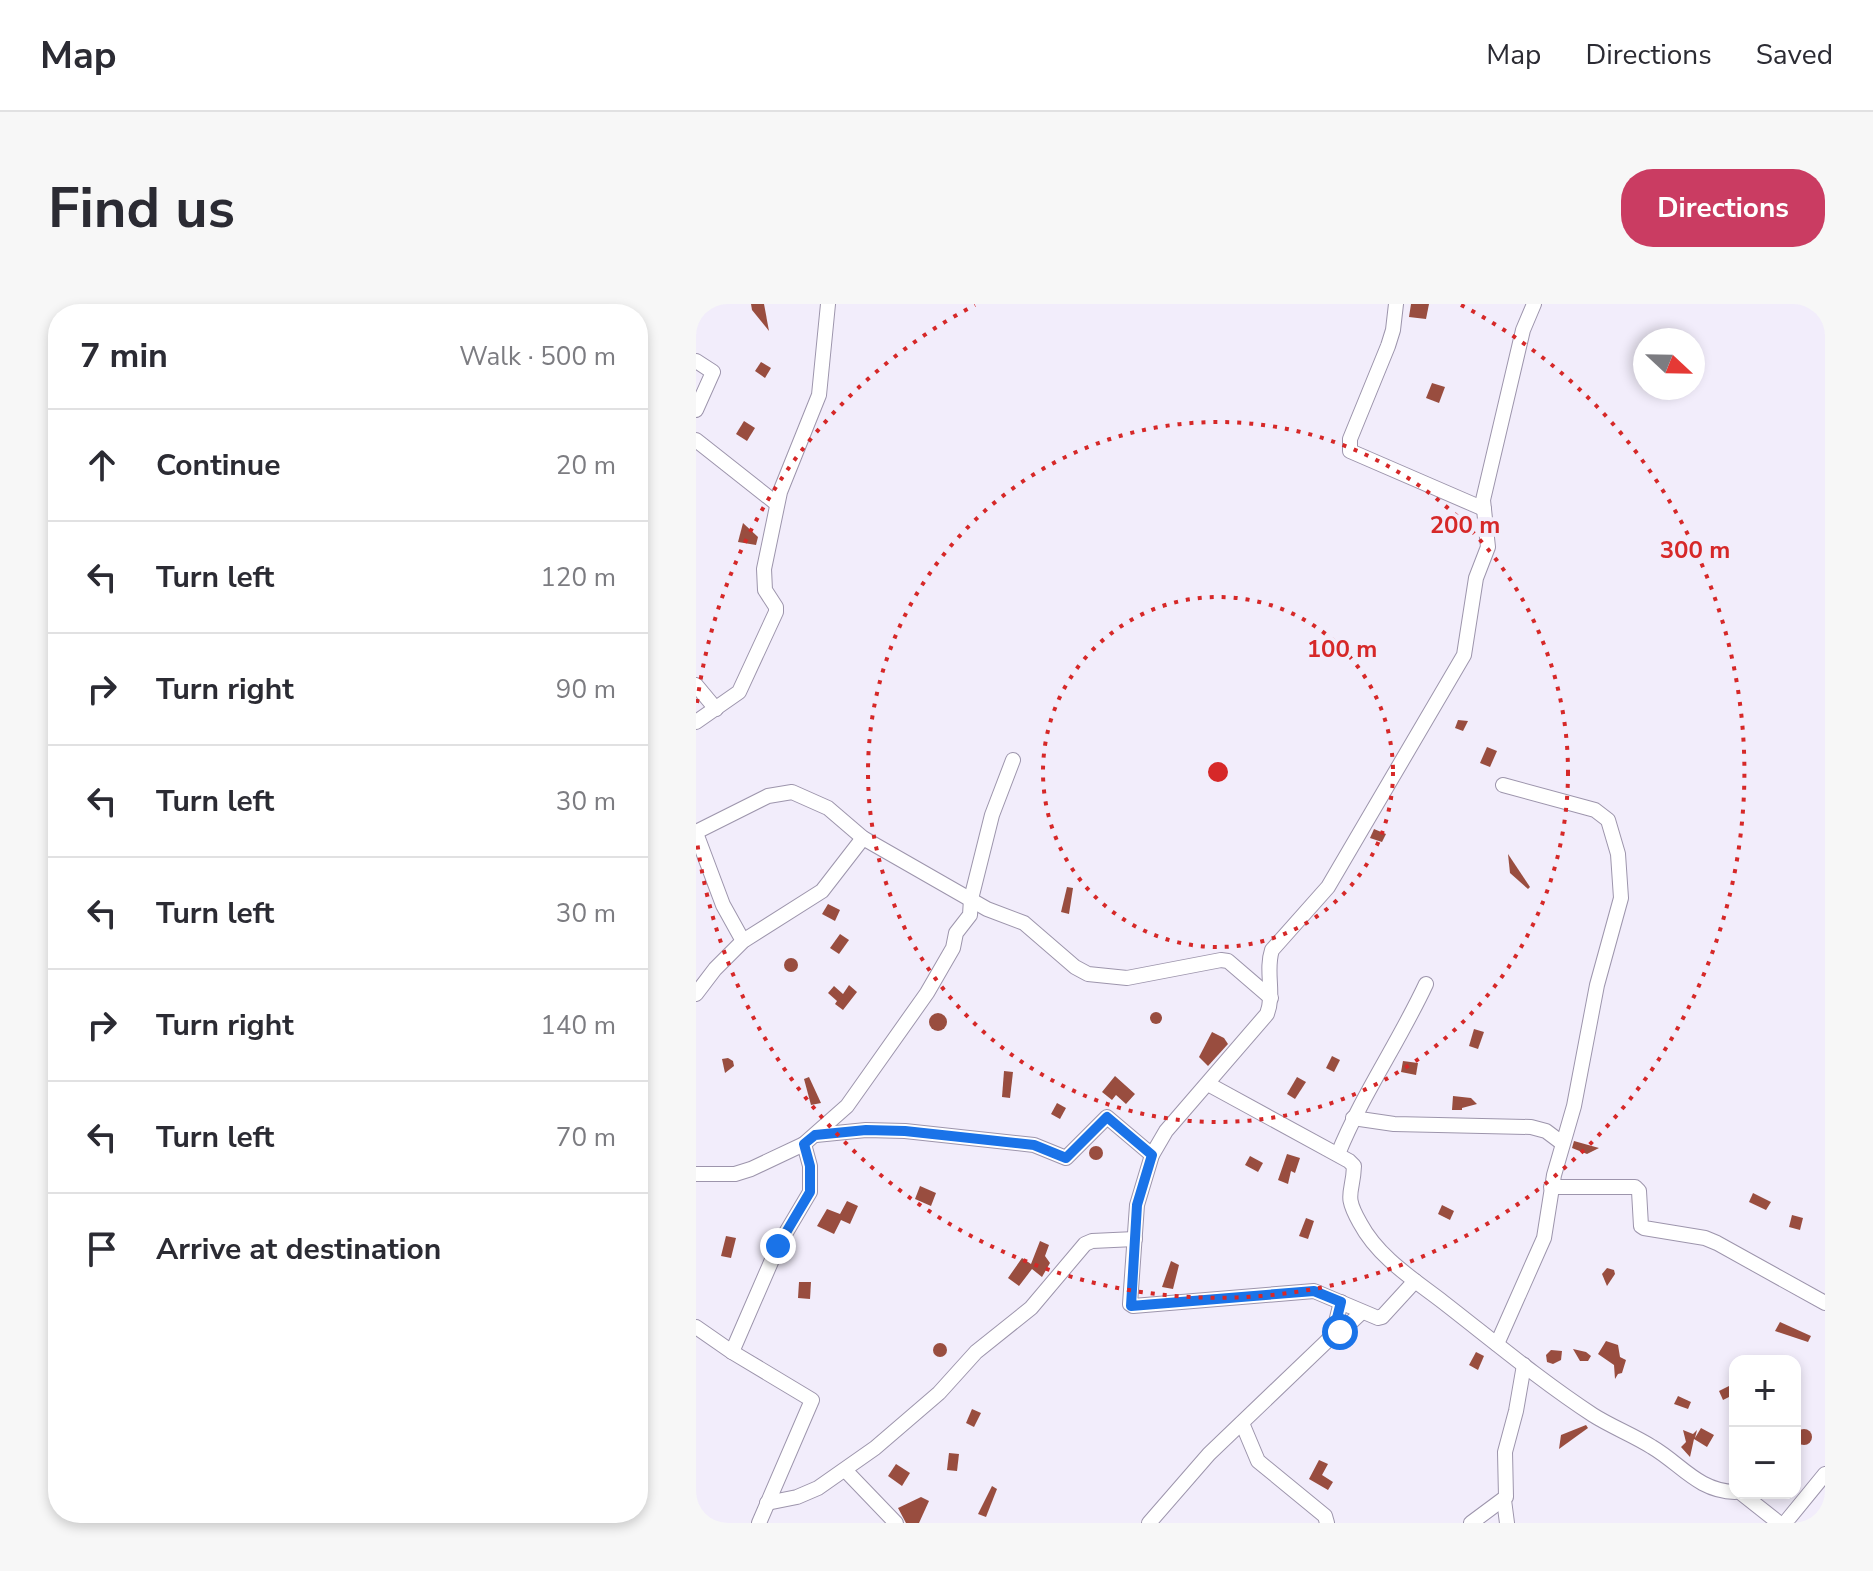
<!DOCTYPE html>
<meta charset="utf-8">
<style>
:root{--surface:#fff;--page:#f7f7f7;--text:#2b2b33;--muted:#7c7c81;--line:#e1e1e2;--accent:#ca3c62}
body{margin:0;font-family:"Nunito Sans",sans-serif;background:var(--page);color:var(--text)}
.controls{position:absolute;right:24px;bottom:24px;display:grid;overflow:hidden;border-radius:16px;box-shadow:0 4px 12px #0003}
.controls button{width:72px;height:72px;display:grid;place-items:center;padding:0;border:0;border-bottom:2px solid var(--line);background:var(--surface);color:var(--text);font:40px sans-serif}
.compass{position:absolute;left:937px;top:24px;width:72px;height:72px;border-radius:50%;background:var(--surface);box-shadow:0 4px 12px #0003;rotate:112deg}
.stop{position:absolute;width:24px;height:24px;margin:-18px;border:6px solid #1a73e8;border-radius:50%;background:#fff}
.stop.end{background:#1a73e8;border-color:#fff;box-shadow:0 2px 8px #0008}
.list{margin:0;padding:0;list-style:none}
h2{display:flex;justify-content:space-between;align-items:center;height:104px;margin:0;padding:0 32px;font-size:34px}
h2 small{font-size:26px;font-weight:400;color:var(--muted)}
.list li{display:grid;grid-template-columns:52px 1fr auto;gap:24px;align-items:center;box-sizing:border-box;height:112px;padding:0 32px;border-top:2px solid var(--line)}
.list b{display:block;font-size:30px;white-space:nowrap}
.list em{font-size:26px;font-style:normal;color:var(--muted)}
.icon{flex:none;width:44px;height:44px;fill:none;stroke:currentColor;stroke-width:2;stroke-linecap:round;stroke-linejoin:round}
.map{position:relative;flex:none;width:1129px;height:1219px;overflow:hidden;border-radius:32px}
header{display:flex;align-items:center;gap:48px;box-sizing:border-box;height:112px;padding:0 40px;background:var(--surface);border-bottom:2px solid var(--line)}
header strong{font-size:38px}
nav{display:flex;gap:44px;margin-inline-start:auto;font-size:28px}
.intro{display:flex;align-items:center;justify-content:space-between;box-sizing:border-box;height:192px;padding:0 48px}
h1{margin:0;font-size:56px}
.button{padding:20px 36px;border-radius:32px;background:var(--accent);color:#fff;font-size:28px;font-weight:700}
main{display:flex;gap:48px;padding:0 48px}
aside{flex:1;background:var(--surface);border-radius:32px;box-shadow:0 4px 12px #0003}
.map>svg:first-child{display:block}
.building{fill:#994d3f}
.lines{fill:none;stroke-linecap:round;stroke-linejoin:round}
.minor-casing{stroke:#9d95ac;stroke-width:16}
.minor{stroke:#fff;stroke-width:14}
.route{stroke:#1a73e8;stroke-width:10}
.ring{fill:none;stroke:#d62828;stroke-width:4;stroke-dasharray:4 8}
.centre{fill:#d62828;stroke:#f2edfb;stroke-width:4}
.ring-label{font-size:24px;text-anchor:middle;font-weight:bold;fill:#d62828;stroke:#f2edfb;stroke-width:8;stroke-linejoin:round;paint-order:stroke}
</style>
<header>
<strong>Map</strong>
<nav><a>Map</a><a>Directions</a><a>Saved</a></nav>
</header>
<div class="intro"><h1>Find us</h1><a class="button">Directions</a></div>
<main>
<aside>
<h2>7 min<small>Walk · 500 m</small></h2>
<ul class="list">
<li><svg class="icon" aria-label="ahead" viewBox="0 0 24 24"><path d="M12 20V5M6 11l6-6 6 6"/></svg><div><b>Continue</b></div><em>20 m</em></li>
<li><svg class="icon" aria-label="left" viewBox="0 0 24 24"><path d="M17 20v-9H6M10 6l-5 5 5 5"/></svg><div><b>Turn left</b></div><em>120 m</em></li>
<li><svg class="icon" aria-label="right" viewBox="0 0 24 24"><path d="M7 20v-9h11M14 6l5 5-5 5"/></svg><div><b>Turn right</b></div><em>90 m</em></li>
<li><svg class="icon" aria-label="left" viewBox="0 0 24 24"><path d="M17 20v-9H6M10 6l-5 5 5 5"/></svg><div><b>Turn left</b></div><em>30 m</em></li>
<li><svg class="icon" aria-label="left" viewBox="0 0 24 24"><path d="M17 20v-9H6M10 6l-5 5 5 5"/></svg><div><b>Turn left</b></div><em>30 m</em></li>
<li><svg class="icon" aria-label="right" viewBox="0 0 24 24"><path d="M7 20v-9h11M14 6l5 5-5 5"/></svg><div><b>Turn right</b></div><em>140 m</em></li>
<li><svg class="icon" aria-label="left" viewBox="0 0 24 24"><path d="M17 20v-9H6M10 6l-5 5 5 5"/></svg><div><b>Turn left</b></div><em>70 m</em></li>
<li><svg class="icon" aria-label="arrive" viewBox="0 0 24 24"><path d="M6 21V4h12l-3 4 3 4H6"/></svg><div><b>Arrive at destination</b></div></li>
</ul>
</aside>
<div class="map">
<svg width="1129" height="1219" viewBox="0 0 1129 1219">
<rect width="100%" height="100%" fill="#f2edfb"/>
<!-- building -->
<g class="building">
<path d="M55,0H68L73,27L56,6Z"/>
<path d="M715,0H733L730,15L713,13Z"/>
<path d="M65,58L75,64L69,74L59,67Z"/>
<path d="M736,79L749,83L743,99L730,94Z"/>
<path d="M48,117L59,124L51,137L40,130Z"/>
<path d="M47,219L62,233L60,241L42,238Z"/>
<path d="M762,416L772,417L767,427L759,424Z"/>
<path d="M791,443L801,447L794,463L784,459Z"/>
<path d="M678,525L690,530L686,538L674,534Z"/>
<path d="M812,550L834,583L832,585L814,569Z"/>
<path d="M371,583L377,584L373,610L365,608Z"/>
<path d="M132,600L144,606L139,617L126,610Z"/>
<path d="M144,630L153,636L143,650L134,644Z"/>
<circle cx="95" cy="661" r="7"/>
<path d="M153,681L161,688L147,706L139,700L141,697L132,689L138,682L147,690Z"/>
<circle cx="460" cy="714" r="6"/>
<circle cx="242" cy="718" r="9"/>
<path d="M778,725L788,728L782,745L773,742Z"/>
<path d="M516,728L528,734L532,740L512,762L503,753Z"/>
<path d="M636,752L644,756L638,768L630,764Z"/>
<path d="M32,754L37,757L38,762L29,769L26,755Z"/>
<path d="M707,757L722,759L720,771L705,768Z"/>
<path d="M308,767L317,768L314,794L306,793Z"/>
<path d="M419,772L439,790L430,800L420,791L416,796L406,788Z"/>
<path d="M113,773L125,799L115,801L108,775Z"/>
<path d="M601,773L610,778L599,795L591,790Z"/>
<path d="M757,792L775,794L781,800L766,804V806H756Z"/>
<path d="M361,799L370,804L364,815L355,810Z"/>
<path d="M878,837L903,844L891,850L876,844Z"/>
<circle cx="400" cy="849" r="7"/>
<path d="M591,850L604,854L599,869L595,867L592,880L582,876Z"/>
<path d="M554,852L567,859L562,868L549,861Z"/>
<path d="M224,882L240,889L235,902L219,895Z"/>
<path d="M1057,889L1075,898L1070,906L1053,898Z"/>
<path d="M151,897L162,902L154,920L145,916L138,930L121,922L131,905L144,910Z"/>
<path d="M746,901L758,907L754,916L742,910Z"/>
<path d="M1096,911L1107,914L1104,926L1093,923Z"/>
<path d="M610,914L618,917L612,935L603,932Z"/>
<path d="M30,932L40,934L35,954L25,952Z"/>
<path d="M344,937L353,941L349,952L354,959L346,973L336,965L323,982L312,974L326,954L335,960Z"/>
<path d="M475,957L483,961L477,985L466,983Z"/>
<path d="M911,964L918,966L919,970L911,982L906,970Z"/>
<path d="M103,978H115L114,995L102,994Z"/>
<path d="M1084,1018L1115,1032L1112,1038L1079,1027Z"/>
<path d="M910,1037L922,1041L924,1053L930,1056L926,1069L922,1070L919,1075L918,1061L902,1050Z"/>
<circle cx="244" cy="1046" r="7"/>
<path d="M877,1045L890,1048L895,1052L892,1057H884Z"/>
<path d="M855,1046L866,1047L865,1056L857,1060L851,1058L850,1051Z"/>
<path d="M780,1048L788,1052L782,1066L773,1061Z"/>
<path d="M1039,1079V1090L1027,1096L1023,1087Z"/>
<path d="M982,1092L995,1098L992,1105L978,1100Z"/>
<path d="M276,1105L285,1109L278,1123L270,1119Z"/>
<path d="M890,1121L892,1124L863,1145L865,1131Z"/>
<path d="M1005,1124L1018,1131L1011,1143L998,1135L994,1153L985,1143L990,1138L987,1126L997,1130L1001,1126L999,1134Z"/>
<circle cx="1108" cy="1133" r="8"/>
<path d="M253,1149L263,1150L261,1167L251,1166Z"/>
<path d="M623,1156L632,1160L626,1171L637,1178L632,1186L613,1175Z"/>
<path d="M200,1160L214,1169L206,1182L192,1172Z"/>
<path d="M296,1182L301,1185L290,1213L282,1210Z"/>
<path d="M225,1193L233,1197L223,1219H210L202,1204Z"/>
</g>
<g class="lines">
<defs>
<g id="minor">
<path d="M700,0L697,26L692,42L654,135V147L788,205"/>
<path d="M0,57L17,68L0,106"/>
<path d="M0,136L81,200"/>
<path d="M0,381L20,405"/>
<path d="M0,418L43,388L80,308V303L69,286L68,265L84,188L123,91L132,0"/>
<path d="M0,528L72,492L96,488L132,504L167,534L291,605L328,619L379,663L392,670L431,674L525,656L532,657L575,694"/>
<path d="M0,529L27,601L47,637"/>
<path d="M0,690L19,665L47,637L126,587L167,534"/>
<path d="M512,780L653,857L658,862C657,891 647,889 664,919C682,953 717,975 747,998C796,1036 845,1077 897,1111C916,1123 937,1131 956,1143C985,1160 1002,1187 1039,1188"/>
<path d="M657,814L698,820L835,823L850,827L866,839"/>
<path d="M120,831L170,826L209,827L338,841L370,854L411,813L456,851"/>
<path d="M642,850C666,791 703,738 730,680"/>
<path d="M0,870H39L55,865L108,840L151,802L231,689L257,644L260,629L274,611L275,595L296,511L317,456"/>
<path d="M855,883H939L943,887L945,922L948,924L1009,934L1021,939L1129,999"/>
<path d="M719,977L686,1013L682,1014L618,987L437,1002L434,1000L441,901L456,851L470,827L571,710C579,689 569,667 576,646L632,583L768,351L780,274L792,243L787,196L827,26L838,0"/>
<path d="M0,1023L36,1048L116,1096L63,1219"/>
<path d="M637,1030L650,1023L666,1008"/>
<path d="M801,1040L848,934L858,871L878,802L901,681L925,594L922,550L912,516L899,506L807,481"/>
<path d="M36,1048L82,942L114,888V862L108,840"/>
<path d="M546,1119L562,1157L629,1212L631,1219"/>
<path d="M150,1167L200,1219"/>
<path d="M1045,1189L1083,1219"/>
<path d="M808,1196L811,1219"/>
<path d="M71,1199L101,1193L122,1184L179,1144L243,1089L280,1048L335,1004L389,940L396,937L439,935"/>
<path d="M453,1219L513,1150L630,1038L637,1030L645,998"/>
<path d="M775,1219L810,1193L809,1148L820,1107L828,1061"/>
<path d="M1089,1219L1129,1170"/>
</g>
</defs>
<!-- minor casing -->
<use href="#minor" class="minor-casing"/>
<!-- minor -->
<use href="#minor" class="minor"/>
</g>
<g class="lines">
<!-- route -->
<path class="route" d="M82,942L114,888V862L108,840L119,831L170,826L209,827L338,841L370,854L411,813L456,851L441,901L435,1002L618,987L645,998L637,1030L644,1028"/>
</g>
<!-- distance rings -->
<g class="ring">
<circle cx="522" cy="468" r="175"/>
<circle cx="522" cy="468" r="350"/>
<path d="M1 399A526 526 0 0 1 279 1M765 1A526 526 0 1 1 1 537"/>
</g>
<circle cx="522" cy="468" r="12" class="centre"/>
<g class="ring-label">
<text x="769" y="229">200 m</text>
<text x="999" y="254">300 m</text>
<text x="646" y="353">100 m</text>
</g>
</svg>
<div class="controls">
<button>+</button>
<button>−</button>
</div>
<svg class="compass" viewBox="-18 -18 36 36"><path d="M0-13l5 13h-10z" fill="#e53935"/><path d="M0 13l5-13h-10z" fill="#7c7c81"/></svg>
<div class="stop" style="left:644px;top:1028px"></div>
<div class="stop end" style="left:82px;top:942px"></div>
</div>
</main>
